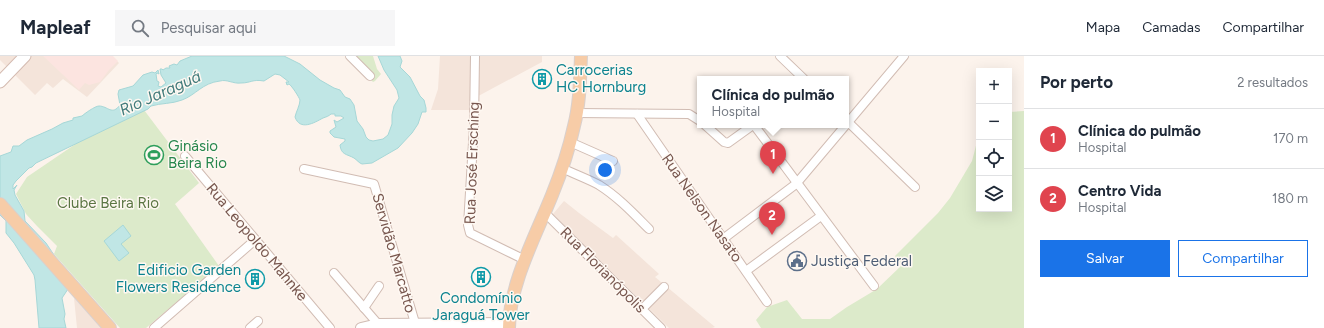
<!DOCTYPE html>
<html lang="pt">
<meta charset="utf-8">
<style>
:root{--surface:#fff;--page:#f6f6f7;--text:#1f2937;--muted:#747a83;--line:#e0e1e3;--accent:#1a73e8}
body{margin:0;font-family:Figtree,sans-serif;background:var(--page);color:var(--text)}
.controls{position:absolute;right:12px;top:12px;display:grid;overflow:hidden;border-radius:0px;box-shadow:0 4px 16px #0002}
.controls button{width:36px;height:36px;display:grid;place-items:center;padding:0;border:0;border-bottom:1px solid var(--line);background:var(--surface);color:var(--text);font:20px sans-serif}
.you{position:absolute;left:605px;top:114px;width:14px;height:14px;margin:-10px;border:3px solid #fff;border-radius:50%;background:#1a73e8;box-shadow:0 0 0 6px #1a73e833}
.badge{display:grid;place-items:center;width:26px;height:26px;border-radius:50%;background:var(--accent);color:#fff;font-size:13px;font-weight:700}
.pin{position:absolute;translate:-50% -33px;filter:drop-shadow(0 1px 2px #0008)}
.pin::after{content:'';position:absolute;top:21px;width:14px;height:12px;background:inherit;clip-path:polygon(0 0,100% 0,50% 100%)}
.popup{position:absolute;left:697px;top:20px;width:152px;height:52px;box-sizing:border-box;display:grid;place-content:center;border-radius:0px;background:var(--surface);filter:drop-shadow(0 1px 3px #0005);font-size:13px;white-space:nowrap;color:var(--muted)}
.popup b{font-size:15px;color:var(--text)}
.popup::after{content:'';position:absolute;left:50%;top:100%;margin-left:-8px;border:8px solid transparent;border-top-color:var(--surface)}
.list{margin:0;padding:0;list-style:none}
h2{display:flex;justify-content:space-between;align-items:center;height:52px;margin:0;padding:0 16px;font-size:17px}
h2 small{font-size:13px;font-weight:400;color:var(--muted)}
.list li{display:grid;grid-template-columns:26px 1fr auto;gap:12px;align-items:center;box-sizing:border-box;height:60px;padding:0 16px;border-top:1px solid var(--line)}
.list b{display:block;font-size:15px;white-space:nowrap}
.list p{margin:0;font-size:13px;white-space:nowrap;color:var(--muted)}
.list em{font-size:13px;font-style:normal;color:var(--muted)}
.actions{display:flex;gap:8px;padding:12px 16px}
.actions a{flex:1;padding:9px 0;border:1px solid var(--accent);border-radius:0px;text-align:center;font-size:14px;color:var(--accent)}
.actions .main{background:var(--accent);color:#fff}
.icon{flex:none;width:22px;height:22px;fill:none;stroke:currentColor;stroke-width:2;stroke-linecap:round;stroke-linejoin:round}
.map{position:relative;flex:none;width:1024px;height:272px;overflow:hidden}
header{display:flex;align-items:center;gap:24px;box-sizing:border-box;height:56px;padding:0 20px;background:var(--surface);border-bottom:1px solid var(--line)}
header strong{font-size:19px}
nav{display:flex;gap:22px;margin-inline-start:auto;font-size:14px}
.search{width:280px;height:36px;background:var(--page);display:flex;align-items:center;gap:10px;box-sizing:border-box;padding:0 14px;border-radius:0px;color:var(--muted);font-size:15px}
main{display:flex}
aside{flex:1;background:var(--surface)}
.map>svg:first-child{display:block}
.residential{fill:#f4e4da}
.commercial{fill:#fce4e0}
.green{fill:#dceaca}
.water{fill:#c0e6e5;stroke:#a6d7d7}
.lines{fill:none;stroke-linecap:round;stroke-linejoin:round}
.minor-casing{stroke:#d1bcb3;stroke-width:10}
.tertiary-casing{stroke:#d1bcb3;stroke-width:12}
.secondary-casing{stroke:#d4bbb1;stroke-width:13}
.primary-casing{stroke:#d9d0cd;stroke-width:14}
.minor{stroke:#fff;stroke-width:8}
.tertiary{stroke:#fff;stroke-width:10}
.secondary{stroke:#fff;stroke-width:11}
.primary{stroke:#f7cca7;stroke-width:12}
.labels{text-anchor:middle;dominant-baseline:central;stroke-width:3;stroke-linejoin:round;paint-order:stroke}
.culture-label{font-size:15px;fill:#0d838f;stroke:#fef8f2;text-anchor:start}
.leisure-label{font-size:15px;fill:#27864d;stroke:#fef8f2;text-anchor:start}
.street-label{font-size:15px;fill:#77564e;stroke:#fef8f2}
.park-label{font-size:15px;fill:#5b7643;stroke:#fef8f2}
.service-label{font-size:15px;fill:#4e5e75;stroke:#fef8f2;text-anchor:start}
.water-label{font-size:16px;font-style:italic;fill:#427b7b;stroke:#fef8f2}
</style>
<header>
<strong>Mapleaf</strong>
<div class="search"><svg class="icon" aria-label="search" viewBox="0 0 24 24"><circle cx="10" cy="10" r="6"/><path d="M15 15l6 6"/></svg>Pesquisar aqui</div>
<nav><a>Mapa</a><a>Camadas</a><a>Compartilhar</a></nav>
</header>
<main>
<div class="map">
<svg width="1024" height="272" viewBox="0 0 1024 272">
<rect width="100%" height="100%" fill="#fcf3ec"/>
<!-- residential -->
<g class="residential">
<path d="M0,0H112L119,7L87,41L63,23L53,32L47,27L35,39L0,4Z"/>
<path d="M440,0H542V6L469,45L470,54H431L438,33Z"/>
<path d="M564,145L579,157L613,182L616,179L659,218L655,221L715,271L712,272H669L553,158Z"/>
<path d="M74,242L102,272H77Z"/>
</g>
<!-- commercial -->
<path class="commercial" d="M43,0H113L118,5L109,14L100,26L89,29L85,27L79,34Z"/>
<!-- green -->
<g class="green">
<path d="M349,0H373L377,13L381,18L375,25L373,26Z"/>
<path d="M144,54L199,127L175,148L219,210L146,272H120L54,198L57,190L37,170L26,158L16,138L27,121L77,87Z"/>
<path d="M1024,55V272H761L756,264L767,251L787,244L802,263H830L847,251L877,233L902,209L895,200L938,157L950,142L972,105L979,78V153H1009V56Z"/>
</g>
<!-- water -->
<g class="water">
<path d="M192,0H284L300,8L320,24L334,32L340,34L345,41L350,43L354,49L357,65L363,73L366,81L369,84L373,85L383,83L388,79L392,68V59L394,50L399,42L397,34L384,14L378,0H400L402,5L400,11L410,21L420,40L424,44L426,52V56H422L418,68L412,77L398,92L372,107L362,108C359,107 357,104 354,102C347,98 341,99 340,89L345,85V83L334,81L330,77V75L336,71L334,64L337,66L344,62L341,60H335V58H331C329,60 326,61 323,62C314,67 300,75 295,61C296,56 300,49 300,44C299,41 292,30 289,28L287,29L286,26H289L280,19L275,18L264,25C252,23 251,27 241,27C233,28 227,23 220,25C202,27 196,39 182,44C172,48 161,47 151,50L148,53L36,107L32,111L29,112L16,125L13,129V133L17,129L14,134L15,139L24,155L25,165L46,187L58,205L63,212L68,233L62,242L65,258L64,263L66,272H39L35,224L34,219L14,187L6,177V165L0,159V100L11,96L13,90H19L27,84L52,73L63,67L73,64V62L82,60C84,58 95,50 99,50C108,50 112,60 120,49L118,38L119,34L133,30L143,19L152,16L155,17L158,14L159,18L157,17L156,18L157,25L159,26L158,30L161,31L166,27L161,19L160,13H162L163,14L166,12H170L169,10L174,8L177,9L180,5Z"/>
<path d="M123,169L131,180L121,188L129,197L119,205L104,185Z"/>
</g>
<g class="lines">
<defs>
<g id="minor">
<path d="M350,0L370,20"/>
<path d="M475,0L474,70L468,169L470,177L525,204"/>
<path d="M780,0L804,23"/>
<path d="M576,57L689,58L700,65"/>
<path d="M637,58L767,246"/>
<path d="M846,64L915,131"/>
<path d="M705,69L724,86L728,87L753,69"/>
<path d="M754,69L874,230"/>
<path d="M570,86L613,105"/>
<path d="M185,100L330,272"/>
<path d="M562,112C574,118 588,123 599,129C618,141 633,157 649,173"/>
<path d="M304,113L374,128L415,267"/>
<path d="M545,157L661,272"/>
<path d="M723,183L796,128L904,0"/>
<path d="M746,215L821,160"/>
<path d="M334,217L378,268"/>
<path d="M364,252L379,230"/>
<path d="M642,253L664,231"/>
<path d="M154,272L255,184"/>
<path d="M250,272L258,265"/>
</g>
<path id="tertiary" d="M361,272L378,268L509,267"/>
<path id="secondary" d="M0,26L25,0"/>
<g id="primary">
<path d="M0,148L110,272"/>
<path d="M509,272C509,229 536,179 552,139C561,117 569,93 574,70C580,47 580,23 581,0"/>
</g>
</defs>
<!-- minor casing -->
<use href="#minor" class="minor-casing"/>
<!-- tertiary casing -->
<use href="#tertiary" class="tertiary-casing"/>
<!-- secondary casing -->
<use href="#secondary" class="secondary-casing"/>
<!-- primary casing -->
<use href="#primary" class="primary-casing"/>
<!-- minor -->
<use href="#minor" class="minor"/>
<!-- tertiary -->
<use href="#tertiary" class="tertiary"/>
<!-- secondary -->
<use href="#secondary" class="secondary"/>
<!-- primary -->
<use href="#primary" class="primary"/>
</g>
<!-- icons -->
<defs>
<symbol id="building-ring" viewBox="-11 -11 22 22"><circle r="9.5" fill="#fef8f2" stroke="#0f9aa8" stroke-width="1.5"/><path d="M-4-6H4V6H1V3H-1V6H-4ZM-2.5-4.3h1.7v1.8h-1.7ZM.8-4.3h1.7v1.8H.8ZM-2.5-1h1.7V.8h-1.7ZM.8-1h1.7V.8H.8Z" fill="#0f9aa8"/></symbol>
<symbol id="stadium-ring" viewBox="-11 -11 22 22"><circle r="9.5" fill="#fef8f2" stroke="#2e9e5b" stroke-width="1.5"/><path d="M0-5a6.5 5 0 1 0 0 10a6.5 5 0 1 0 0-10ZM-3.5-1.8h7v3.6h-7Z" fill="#2e9e5b"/></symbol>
<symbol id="civic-ring" viewBox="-11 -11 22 22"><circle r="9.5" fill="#fef8f2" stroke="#5c6f8a" stroke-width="1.5"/><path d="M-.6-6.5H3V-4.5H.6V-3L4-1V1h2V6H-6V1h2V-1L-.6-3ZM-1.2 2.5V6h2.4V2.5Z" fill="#5c6f8a"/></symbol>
</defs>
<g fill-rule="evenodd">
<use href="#building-ring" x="531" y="12" width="22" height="22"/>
<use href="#stadium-ring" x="143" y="88" width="22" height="22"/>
<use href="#civic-ring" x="786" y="194" width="22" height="22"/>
<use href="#building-ring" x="470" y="210" width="22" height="22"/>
<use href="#building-ring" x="244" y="212" width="22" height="22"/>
</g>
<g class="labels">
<!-- culture labels -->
<g class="culture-label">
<text x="556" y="14">Carrocerias<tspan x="556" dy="17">HC Hornburg</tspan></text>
<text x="241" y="214" text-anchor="end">Edificio Garden<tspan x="241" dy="17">Flowers Residence</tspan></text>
<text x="481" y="242" text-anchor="middle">Condomínio<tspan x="481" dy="17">Jaraguá Tower</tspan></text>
</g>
<!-- leisure labels -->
<g class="leisure-label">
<text x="168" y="90">Ginásio<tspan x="168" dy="17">Beira Rio</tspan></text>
</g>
<!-- street labels -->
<g class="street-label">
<text transform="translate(472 107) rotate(-88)">Rua José Ersching</text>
<text transform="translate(702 152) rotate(55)">Rua Nelson Nasato</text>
<text transform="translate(257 186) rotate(50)">Rua Leopoldo Mahnke</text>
<text transform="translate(394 197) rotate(74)">Servidão Marcatto</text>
<text transform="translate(603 214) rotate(45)">Rua Florianópolis</text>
</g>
<!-- park labels -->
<g class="park-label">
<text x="108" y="147">Clube Beira Rio</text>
</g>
<!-- service labels -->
<g class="service-label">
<text x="811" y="205">Justiça Federal</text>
</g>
<!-- water labels -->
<g class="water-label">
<text transform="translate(160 37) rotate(-24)">Rio Jaraguá</text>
</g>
</g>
</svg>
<div class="controls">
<button>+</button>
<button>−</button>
<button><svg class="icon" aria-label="locate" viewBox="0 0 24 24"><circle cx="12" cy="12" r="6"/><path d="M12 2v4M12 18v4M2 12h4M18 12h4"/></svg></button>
<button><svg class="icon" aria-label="layers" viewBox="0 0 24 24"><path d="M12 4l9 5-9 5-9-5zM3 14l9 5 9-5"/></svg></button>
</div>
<div class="you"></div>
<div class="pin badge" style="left:773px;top:118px;background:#e0444e">1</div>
<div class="popup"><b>Clínica do pulmão</b>Hospital</div>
<div class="pin badge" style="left:772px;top:179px;background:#e0444e">2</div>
</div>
<aside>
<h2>Por perto<small>2 resultados</small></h2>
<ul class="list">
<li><span class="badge" style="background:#e0444e">1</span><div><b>Clínica do pulmão</b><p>Hospital</p></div><em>170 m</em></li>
<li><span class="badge" style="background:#e0444e">2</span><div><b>Centro Vida</b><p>Hospital</p></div><em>180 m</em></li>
</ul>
<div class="actions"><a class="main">Salvar</a><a>Compartilhar</a></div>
</aside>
</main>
